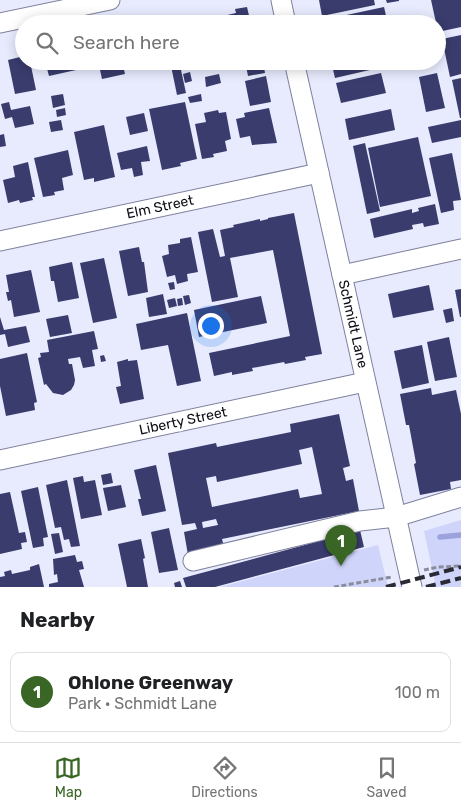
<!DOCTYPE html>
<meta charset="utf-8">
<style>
:root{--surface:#fff;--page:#f2f2f2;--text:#202124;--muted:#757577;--line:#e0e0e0;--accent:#396625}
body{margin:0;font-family:Rubik,sans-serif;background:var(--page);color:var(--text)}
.you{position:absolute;left:210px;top:325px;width:18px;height:18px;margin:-12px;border:4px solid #fff;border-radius:50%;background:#1a73e8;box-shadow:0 0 0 8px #1a73e833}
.badge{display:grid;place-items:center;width:32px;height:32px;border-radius:50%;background:var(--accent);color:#fff;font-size:16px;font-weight:700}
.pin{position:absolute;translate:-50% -41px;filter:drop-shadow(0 1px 2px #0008)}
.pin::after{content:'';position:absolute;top:26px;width:18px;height:15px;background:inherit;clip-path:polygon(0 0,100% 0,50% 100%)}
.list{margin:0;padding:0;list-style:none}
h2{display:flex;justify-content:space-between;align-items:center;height:65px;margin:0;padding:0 20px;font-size:21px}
h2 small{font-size:16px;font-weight:400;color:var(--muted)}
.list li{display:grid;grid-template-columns:32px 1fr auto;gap:15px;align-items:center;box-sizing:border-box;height:80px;margin:0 10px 10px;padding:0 10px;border:1px solid var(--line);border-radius:10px}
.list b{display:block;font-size:19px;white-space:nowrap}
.list p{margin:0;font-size:16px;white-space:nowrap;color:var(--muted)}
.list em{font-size:16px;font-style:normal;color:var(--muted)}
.icon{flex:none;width:28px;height:28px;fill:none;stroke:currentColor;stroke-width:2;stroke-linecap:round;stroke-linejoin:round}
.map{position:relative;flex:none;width:461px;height:587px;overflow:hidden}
.search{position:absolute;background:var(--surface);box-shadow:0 2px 12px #0003;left:15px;right:15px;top:15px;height:55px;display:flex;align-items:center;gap:12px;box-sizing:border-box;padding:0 18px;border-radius:28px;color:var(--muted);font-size:19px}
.sheet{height:155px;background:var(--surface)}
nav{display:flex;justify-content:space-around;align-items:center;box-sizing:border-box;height:70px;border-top:1px solid var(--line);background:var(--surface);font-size:14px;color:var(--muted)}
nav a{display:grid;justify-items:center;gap:2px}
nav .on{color:var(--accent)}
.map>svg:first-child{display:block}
.green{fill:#cfd4fb}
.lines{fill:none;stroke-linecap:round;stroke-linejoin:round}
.stream{stroke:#9ca2db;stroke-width:5.5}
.building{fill:#393c6d;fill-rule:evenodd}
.minor-casing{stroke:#7e819d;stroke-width:21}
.path{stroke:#8a8d9b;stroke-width:3;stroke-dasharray:5 2.5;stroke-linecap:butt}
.minor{stroke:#fff;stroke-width:19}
.rail{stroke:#292a34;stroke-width:4;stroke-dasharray:10 5;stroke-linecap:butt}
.labels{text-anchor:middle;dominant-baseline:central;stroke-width:5;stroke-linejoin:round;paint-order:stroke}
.street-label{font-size:14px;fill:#0c0d16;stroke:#fff}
</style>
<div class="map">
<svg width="461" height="587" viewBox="0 0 461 587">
<rect width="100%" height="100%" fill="#e8ebfe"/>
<!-- green -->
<g class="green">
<path d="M461,520V587H436L424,531Z"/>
<path d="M378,545L388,587H220Z"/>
</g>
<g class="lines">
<!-- stream -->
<path class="stream" d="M440,537L461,535"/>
</g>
<!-- building -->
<g class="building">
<path d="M319,0H374L375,5L322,16Z"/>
<path d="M386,0H399V1L387,3Z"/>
<path d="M431,0H461V27L438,32Z"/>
<path d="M247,7L251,24H224L223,16L236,13L235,9Z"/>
<path d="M384,7L388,24H323V20Z"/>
<path d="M187,19V23L199,20L200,24H174V22Z"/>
<path d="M461,35V74L450,77L442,39Z"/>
<path d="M24,56V61H30L36,90L15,94L8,60Z"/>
<path d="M45,61H83L85,68L49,76Z"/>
<path d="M98,61H122L125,74L102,79Z"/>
<path d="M170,61H179L186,93L177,95Z"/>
<path d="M245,61H263L265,73L248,76Z"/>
<path d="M331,61H395L396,64L335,78Z"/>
<path d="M190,72L192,81L185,83L183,74Z"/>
<path d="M381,73L386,93L341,103L336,83Z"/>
<path d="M437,73L445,108L426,112L419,77Z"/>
<path d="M219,74L221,83L206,87L205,77Z"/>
<path d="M266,76L271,102L250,106L245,81Z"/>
<path d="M461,78V118H460L452,80Z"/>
<path d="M63,94L65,105L53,108L51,96Z"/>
<path d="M201,94L202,101L190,103L188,97Z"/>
<path d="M9,102L11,110L30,106L34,124L15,128L12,117L5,119L1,104Z"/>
<path d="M185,102L197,159L180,163L181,166L162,170L149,109Z"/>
<path d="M65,108L66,115L57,117L56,110Z"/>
<path d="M269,108L277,143L252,145L250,136L240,138L236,119L245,117L244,113Z"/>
<path d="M391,109L395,130L349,140L345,119Z"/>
<path d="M218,110L219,113L226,112L231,139L225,141L227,151L213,154L214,157L202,159L195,124L206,122L204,113Z"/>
<path d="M144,113L148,131L130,135L126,117Z"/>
<path d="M61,120L63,130L51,132L49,122Z"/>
<path d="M461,120V137L432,143L428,127Z"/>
<path d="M104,125L115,177L94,182V178L84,180L74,132Z"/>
<path d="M4,134L6,146L0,147V135Z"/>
<path d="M418,137L431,196L380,207L368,148Z"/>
<path d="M365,143L380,211L367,214L353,146Z"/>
<path d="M147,146L150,161L141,162L143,175L134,177L132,168L121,170L117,153Z"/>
<path d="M68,150L73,175L62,178L64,190L54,192L55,195L43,197L34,158Z"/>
<path d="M452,153L461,200L453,201L454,210L441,213L429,158Z"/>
<path d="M28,162L35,197H32L33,200L20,203L19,200L8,203L3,180L15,177L13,166Z"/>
<path d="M435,204L439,224L424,227L423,223L412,225L413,229L374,238L370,219L412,209V213L419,211L418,208Z"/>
<path d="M294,213L322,354L305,357L306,360L285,364L284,362L252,368L253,371L232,375V372L214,376L209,353L290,336L273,250L230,258L238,297L212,302L198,232L213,229L220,257L225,256L220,230L234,227L233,225L260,219V221L268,219V218Z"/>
<path d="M191,237L198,272L187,274L188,281L177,284L175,275L167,277L162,256L169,254L168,245L180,243V239Z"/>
<path d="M139,247L142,262H144L148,292L128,296L119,251Z"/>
<path d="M104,258L117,318L93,323L80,263Z"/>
<path d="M72,262L79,298L58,302L54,281H51L49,267Z"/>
<path d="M31,270L40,312L14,317L11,300L8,301L6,292H9L6,275Z"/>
<path d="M174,282L175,289L170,290L168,283Z"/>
<path d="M429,285L434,310L393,318L388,294Z"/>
<path d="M461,289V317H460L455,290Z"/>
<path d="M163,294L167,314L149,317L146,298Z"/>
<path d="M189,295L191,303L185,305L183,296Z"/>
<path d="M261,296L267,323L199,337L194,310Z"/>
<path d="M175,298L177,306L169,308L167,300Z"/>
<path d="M182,298L183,305L178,306L177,299Z"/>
<path d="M452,308L454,321L446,323L443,310Z"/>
<path d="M187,313L201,381L177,386L168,345L141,350L136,324Z"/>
<path d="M68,315L72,333L50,337L46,319Z"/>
<path d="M0,317L4,330L26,326L30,342L8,347L5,334L0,335Z"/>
<path d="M94,331L98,349L92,350L95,366L83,368L80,357L68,359L69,364H72L75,380L74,385L71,390L63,395L53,393L46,384L44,385L38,358L41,357L40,353L49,352L47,340Z"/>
<path d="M449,337L457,377L435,381L427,342Z"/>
<path d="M422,345L429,383L402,389L394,351Z"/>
<path d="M27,353L37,402L34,403L35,410L6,416L0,386V359Z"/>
<path d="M104,355L106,361L101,362L100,356Z"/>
<path d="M128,359V361L137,360L144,399L120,404L116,387L121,386L117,362Z"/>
<path d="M431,388L432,395L456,390L461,414V480L450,482L451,489L420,495L414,464L416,463L409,425H406L400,394Z"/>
<path d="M339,414L350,466L343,468L346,481L353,479L359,511L222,539L224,547L188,555L184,532L197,529L195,523L182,525L168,453L216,443L217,447L291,432L290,424ZM312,447L322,494L300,498L298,489L212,507L206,478L216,476L217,482L302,464L299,450ZM216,519L218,525L203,528L202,522Z"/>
<path d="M156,465L166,511L142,516L138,499H141L134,470Z"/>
<path d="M111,473L113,483L103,485L101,475Z"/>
<path d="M83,476L84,482L95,480L102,515L81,519L73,478Z"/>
<path d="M67,480L80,546L71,547L69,539L64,540L61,527L55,528L46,485Z"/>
<path d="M121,485L126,507L108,511L103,488Z"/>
<path d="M38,487L48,537L43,538L44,546L33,548L21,491Z"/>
<path d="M10,492L19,533L25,532L27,542L21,543L22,549L0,554V494Z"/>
<path d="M169,528L178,570L159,573L151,532Z"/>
<path d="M360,530L364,547L215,587H186L183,578Z"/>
<path d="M59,533L63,552L55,554L51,534Z"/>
<path d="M141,539L145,558L143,559L148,587H127L118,544Z"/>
<path d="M75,555L77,562L82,561L84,569L79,570L84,587H49V584L58,582L57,574L54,575L53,559Z"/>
<path d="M39,564L44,587H0V577L5,576L4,572L11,570L12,574L30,570V567Z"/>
<path d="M180,581L182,587H175L174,583Z"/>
</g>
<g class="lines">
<defs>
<g id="minor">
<path d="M281,0L286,24"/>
<path d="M0,23L110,0"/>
<path d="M294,61L412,587"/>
<path d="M0,241L319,173"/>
<path d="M342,275L461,249"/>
<path d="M0,460L365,382"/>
<path d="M193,561L360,521L396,517L461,497"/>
</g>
</defs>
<!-- minor casing -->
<use href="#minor" class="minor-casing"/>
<!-- path -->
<g class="path">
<path d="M424,570L438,567L461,566"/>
<path d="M334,587L392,577"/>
</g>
<!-- minor -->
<use href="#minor" class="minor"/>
<!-- rail -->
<g class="rail">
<path d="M386,587L461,567"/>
<path d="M426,587L461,578"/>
</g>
</g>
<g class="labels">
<!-- street labels -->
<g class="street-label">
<text transform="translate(160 207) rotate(-12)">Elm Street</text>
<text transform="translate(353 324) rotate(77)">Schmidt Lane</text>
<text transform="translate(183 421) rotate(-12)">Liberty Street</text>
</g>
</g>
</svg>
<div class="you"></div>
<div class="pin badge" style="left:341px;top:566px">1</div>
<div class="search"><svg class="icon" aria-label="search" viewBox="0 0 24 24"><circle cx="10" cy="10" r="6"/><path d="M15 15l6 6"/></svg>Search here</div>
</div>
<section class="sheet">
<h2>Nearby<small></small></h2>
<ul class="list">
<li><span class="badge">1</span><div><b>Ohlone Greenway</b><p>Park · Schmidt Lane</p></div><em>100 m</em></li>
</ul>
</section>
<nav>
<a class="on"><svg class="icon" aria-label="map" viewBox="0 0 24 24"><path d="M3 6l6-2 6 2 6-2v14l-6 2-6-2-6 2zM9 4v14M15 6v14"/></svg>Map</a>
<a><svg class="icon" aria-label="directions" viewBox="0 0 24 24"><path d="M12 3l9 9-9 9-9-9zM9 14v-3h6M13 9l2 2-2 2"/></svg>Directions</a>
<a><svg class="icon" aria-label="saved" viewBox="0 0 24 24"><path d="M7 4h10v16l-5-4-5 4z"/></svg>Saved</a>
</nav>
